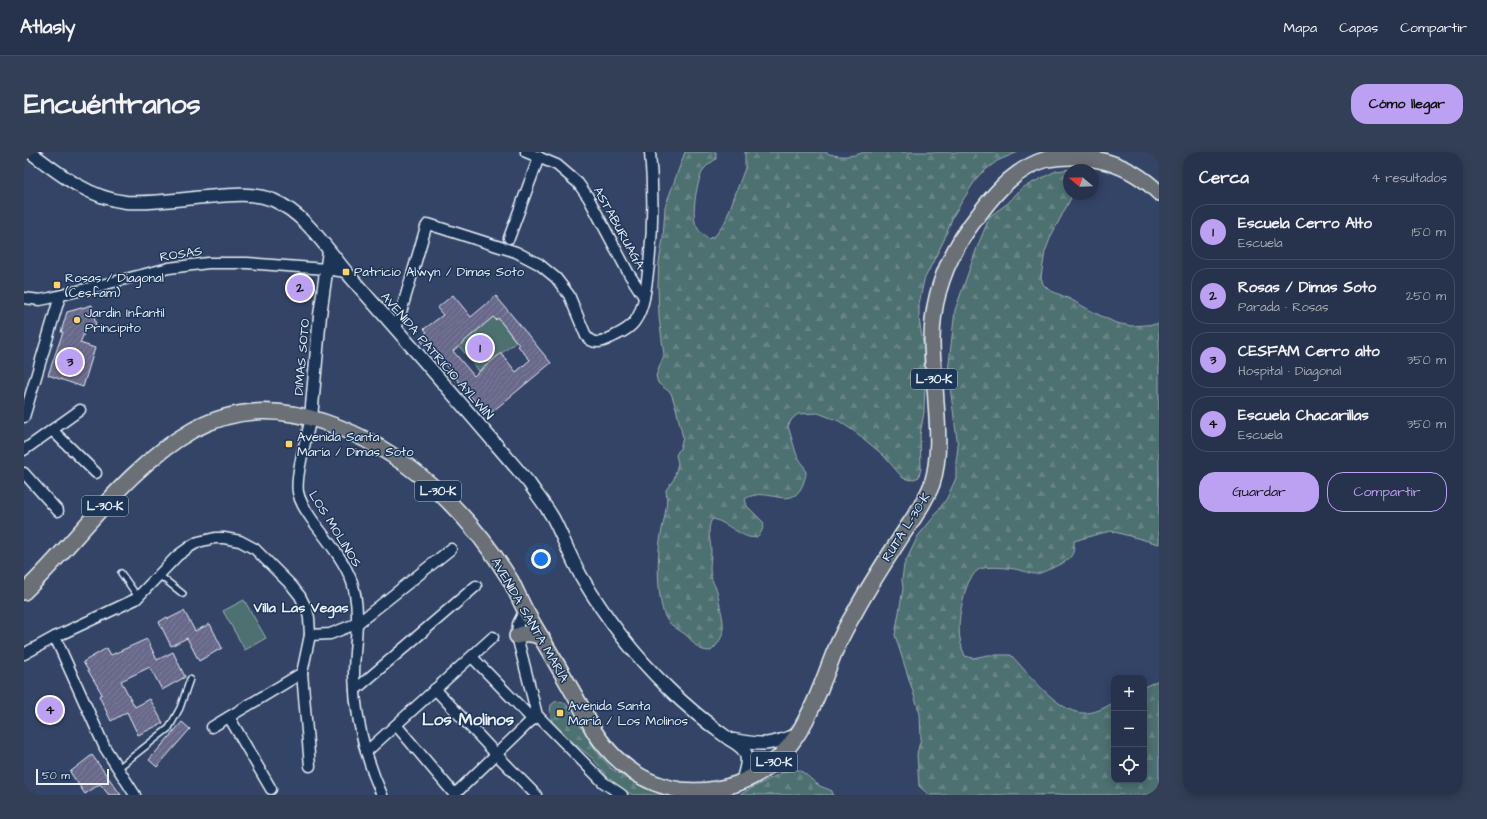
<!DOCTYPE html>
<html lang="es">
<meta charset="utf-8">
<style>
:root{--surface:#27334c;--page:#333f56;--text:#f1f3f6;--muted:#a4aab5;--line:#434e64;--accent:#bca0f2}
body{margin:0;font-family:"Architects Daughter",sans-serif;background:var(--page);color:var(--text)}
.controls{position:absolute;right:12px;bottom:12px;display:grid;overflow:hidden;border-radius:8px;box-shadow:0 2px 10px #0003}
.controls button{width:36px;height:36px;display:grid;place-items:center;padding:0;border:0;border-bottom:1px solid var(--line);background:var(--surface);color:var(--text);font:20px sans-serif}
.compass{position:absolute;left:1039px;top:12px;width:36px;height:36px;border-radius:50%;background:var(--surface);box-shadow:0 2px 10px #0003;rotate:289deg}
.scale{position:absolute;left:12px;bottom:10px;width:73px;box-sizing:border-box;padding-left:4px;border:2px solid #e8f1f8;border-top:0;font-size:11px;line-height:14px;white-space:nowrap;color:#e8f1f8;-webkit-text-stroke:3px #1d3557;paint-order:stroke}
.you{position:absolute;left:517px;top:407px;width:14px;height:14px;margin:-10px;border:3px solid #fff;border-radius:50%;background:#1a73e8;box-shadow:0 0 0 6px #1a73e833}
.badge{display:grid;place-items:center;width:26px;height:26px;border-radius:50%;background:var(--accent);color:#111;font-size:13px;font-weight:700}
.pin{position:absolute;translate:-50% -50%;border:2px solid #fff;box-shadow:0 1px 4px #0006}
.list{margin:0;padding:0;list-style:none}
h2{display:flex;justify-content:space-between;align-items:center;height:52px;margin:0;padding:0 16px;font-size:17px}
h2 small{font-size:13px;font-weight:400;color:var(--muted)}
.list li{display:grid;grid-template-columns:26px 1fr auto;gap:12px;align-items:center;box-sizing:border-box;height:56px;margin:0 8px 8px;padding:0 8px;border:1px solid var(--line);border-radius:16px}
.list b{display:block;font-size:15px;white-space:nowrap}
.list p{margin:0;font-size:13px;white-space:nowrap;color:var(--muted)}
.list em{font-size:13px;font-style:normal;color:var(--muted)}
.actions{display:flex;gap:8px;padding:12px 16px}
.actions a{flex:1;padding:9px 0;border:1px solid var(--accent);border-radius:16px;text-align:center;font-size:14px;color:var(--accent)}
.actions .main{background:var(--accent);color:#111}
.icon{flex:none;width:22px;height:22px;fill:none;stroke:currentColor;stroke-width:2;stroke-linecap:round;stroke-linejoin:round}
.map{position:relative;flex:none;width:1135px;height:643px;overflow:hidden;border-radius:16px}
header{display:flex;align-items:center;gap:24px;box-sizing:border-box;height:56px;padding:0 20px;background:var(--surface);border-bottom:1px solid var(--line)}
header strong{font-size:19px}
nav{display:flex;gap:22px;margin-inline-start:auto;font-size:14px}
.intro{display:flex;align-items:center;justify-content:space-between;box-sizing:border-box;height:96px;padding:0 24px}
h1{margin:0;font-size:28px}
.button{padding:10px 18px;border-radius:16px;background:var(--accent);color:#111;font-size:14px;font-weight:700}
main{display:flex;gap:24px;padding:0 24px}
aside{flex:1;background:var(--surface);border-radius:16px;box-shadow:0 2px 10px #0003}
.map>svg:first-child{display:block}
.forest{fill:url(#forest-firs);stroke:#9bb0b4}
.pitch{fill:#4e6f70;stroke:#9bb0b4}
.building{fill:url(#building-hatch);stroke:#e8f1f8;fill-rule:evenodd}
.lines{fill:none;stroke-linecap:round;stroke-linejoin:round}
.service-casing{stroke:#e8f1f8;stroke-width:8}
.minor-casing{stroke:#e8f1f8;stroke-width:13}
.tertiary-casing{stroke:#e8f1f8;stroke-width:15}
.primary-casing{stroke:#e8f1f8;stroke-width:18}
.service{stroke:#1d3557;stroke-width:5}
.minor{stroke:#1d3557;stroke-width:10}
.tertiary{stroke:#1d3557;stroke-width:12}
.primary{stroke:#6b6f75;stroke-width:15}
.poi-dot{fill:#ffd166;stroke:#1d3557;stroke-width:1.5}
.labels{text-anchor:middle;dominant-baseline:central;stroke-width:3;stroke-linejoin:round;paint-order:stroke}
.shield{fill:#1d3557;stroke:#abb9c8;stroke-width:1}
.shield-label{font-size:12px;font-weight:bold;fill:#e8f1f8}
.street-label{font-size:13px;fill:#e8f1f8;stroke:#1d3557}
.poi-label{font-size:13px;fill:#e8f1f8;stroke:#1d3557;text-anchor:start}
.neighbourhood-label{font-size:14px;font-weight:bold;fill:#e8f1f8;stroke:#1d3557}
.district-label{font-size:17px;font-weight:bold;fill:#e8f1f8;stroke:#1d3557}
</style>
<header>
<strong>Atlasly</strong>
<nav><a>Mapa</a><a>Capas</a><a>Compartir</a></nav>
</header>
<div class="intro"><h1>Encuéntranos</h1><a class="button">Cómo llegar</a></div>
<main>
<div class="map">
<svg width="1135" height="643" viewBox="0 0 1135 643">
<defs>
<pattern id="forest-firs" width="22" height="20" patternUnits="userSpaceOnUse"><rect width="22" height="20" fill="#4e6f70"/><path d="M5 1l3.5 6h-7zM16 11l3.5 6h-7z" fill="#688485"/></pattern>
<pattern id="building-hatch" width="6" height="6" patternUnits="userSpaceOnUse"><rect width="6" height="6" fill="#68678a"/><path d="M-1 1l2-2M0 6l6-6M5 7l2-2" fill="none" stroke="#7e7d9b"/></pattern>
</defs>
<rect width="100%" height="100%" fill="#344466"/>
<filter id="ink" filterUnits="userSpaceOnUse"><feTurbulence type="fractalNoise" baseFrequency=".025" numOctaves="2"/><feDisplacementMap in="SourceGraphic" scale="8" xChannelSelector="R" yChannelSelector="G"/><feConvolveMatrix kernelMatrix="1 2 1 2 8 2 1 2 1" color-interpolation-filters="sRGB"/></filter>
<g filter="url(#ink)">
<!-- forest -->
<g class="forest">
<path d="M661,0H692V7C688,10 683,13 680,17C673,27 668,59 671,70C673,77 678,83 684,87L692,83L701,70L721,16V0H801C812,6 829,5 840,0H994L973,9L955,23L947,35L929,64L920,88L900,128L895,152V167L900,197V222L901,229L900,260L896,283L897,316L895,325L887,328L879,326L859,303L834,282L815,269L794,261L774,262L768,267L764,274C767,283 769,292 772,301C775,308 781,313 782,321C782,324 780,329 779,332C771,352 757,345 742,343C734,342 727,343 721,347L723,354L740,371C734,405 706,369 688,367C682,378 687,388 687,400C687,408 685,417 687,424C688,429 691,434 693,439C694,443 695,449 696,454C700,473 703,484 687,499C672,499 672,492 662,483C656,478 648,475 643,468C633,453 633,407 636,389C638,372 645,355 642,338L650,327L654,311L652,303L656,296L659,286L652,256L647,241L634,231L632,224L640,203L635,165L634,134L635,110L639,87L641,55Z"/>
<path d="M1047,17L1048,18H1045V42H1049L1027,84L1021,100L1017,125L1019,132L1025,138L1046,147L1071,161L1092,171L1107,174L1135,172V392L1087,379L1074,382L1050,389C1051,407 1043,409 1028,416C1023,418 1016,422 1011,422C1006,422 1001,419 996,418C987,416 961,413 954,418C945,425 941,438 939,448C934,467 933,486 941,504L949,506L964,503H987C1003,520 1034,560 1058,561C1069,562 1081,556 1090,550V628H1120V535L1135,528V643H905L895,634L893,602L897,586L896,562L871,483L879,437L878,428L880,413L894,384L909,366L923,346L932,326V310L934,295L924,220L931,158L954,93L966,64L984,51L995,39L1000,35L1032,19Z"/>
<path d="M532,549L540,550L545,556L573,600L588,617L620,636L644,643H609L597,637L585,628L577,616L568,606L529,574L526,560L527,553Z"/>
<path d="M772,617C781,620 786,627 793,632C798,636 803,636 808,639L809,643H715L751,624L765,618Z"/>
</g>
<!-- pitch -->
<g class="pitch">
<path d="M469,165L472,168L474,166L492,190L455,219L435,194Z"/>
<path d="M220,448L242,486L221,498L199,459Z"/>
</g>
<!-- building -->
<g class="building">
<path d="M429,143L447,165L472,144L527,211L463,264L404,192L401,194L395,186L403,180L400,177L419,163L413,156ZM469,165L472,168L474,166L495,193L494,194L506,208L492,220L477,201L450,224L429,199Z"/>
<path d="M68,153L72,174H63L56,191L71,196L59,235L24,223L39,180H37L43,160Z"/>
<path d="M160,459L171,479L186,472L198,496L175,509L163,486L147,494L135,470L143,465L144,467Z"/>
<path d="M123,487L133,508L149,500L161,525L138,538L126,515L97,529L111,555L126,547L139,571L114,583L103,560L87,569L75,544L78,542L59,510L83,496L87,503Z"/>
<path d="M158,570L166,577L133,615L125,608Z"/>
<path d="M68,603L97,643H85L76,632L61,642L46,620Z"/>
</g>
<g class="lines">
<defs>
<g id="service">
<path d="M97,421L114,445"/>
<path d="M135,423L159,442"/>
<path d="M93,617L145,576L156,556L166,527"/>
</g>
<g id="minor">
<path d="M502,0L533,13L554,31L564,45L605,122L620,145"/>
<path d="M485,86L515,5"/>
<path d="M0,146L16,148L26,146L145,116L184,111H223L302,117L322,120"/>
<path d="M372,177L402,75L404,72L492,100L515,112L532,126L545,143L562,184C569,193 577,191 586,186C594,182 606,177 611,169C619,158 621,142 623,128C629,86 630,43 626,0"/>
<path d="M0,265L36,144"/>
<path d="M287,266C283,284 271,323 274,340C276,351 283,360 289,369C303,388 320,408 328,430C338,462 330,490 330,523C331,564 341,605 358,643"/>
<path d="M28,278L72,321"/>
<path d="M0,298L56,258"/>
<path d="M0,321L34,359"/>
<path d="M501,458L494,472L493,484L513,563L579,630L598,643"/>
<path d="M286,483L306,482L334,471L427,397"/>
<path d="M31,485L81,596L111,643"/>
<path d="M0,502L31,485L112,447L153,404L167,394L174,390L191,386H200L216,389L231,397L268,434L276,444L283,458L285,466L286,483L278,521L286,614"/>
<path d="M448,505L509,568"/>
<path d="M411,537L473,603L512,643"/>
<path d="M331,538L452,434"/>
<path d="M205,565L247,637"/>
<path d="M372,573L431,643"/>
<path d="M188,575L278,521"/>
<path d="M342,600L469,485"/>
<path d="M431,642L513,563"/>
</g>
<g id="tertiary">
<path d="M6,0C35,22 65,46 102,50C128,52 156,47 182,45C205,43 227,40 249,48C284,63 305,101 330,129C389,196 447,263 505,331C513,343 522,354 529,366C539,385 546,405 557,424C581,465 610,503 644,536C663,555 684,572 705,587C711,591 720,595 722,603C725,611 720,622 718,630"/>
<path d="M287,266L296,163L305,99"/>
<path d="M710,588C739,594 747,593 775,582"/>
</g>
<g id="primary">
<path d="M0,440C56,387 101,316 169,278C212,255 254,255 300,270C379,296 444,359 487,429C492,439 496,448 501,458C524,498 549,538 570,579C590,610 619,632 656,638C675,640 694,638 712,632C772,611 789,555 810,501C816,487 823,473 831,460C845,434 861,410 877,385C888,368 901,351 908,332C916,306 914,277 912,250C911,230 908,209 908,188C908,140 926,98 956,61C974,37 993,16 1023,7C1065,0 1105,11 1135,41"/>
<path d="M493,484C502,480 510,481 518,486"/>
</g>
</defs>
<!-- service casing -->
<use href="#service" class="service-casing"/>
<!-- minor casing -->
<use href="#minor" class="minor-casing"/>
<!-- tertiary casing -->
<use href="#tertiary" class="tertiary-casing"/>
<!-- primary casing -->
<use href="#primary" class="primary-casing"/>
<!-- service -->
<use href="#service" class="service"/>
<!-- minor -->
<use href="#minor" class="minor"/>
<!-- tertiary -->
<use href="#tertiary" class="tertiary"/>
<!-- primary -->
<use href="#primary" class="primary"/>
</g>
</g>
<!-- markers -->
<g class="poi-dot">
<rect x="318" y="116" width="8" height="8" rx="2"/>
<rect x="29" y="129" width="8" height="8" rx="2"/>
<circle cx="53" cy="168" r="4"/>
<rect x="261" y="288" width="8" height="8" rx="2"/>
<rect x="532" y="557" width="8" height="8" rx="2"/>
</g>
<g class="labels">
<!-- shield labels -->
<g class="shield">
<rect x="887" y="217" width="46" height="20" rx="3"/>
<rect x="391" y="329" width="46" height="20" rx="3"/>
<rect x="58" y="344" width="46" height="20" rx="3"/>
<rect x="727" y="600" width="46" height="20" rx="3"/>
</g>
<g class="shield-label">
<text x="910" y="227">L-30-K</text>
<text x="414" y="339">L-30-K</text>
<text x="81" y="354">L-30-K</text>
<text x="750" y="610">L-30-K</text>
</g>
<!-- street labels -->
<g class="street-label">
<text transform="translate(595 76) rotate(61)">ASTABURUAGA</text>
<text transform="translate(157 102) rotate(-9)">ROSAS</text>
<text transform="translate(413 204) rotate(49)">AVENIDA PATRICIO AYLWIN</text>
<text transform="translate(278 205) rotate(-85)">DIMAS SOTO</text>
<text transform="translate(882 375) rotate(-58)">RUTA L-30-K</text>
<text transform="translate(311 377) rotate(58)">LOS MOLINOS</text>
<text transform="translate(506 468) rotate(60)">AVENIDA SANTA MARÍA</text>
</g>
<!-- poi labels -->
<g class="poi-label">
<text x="330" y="120">Patricio Alwyn / Dimas Soto</text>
<text x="41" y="126">Rosas / Diagonal<tspan x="41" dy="15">(Cesfam)</tspan></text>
<text x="61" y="161">Jardín Infantil<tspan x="61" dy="15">Principito</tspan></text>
<text x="273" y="285">Avenida Santa<tspan x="273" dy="15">María / Dimas Soto</tspan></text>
<text x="544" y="554">Avenida Santa<tspan x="544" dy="15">María / Los Molinos</tspan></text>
</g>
<!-- neighbourhood labels -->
<g class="neighbourhood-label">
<text x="277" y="456">Villa Las Vegas</text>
</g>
<!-- district labels -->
<g class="district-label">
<text x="444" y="568">Los Molinos</text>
</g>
</g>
</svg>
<div class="controls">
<button>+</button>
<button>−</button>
<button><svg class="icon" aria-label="locate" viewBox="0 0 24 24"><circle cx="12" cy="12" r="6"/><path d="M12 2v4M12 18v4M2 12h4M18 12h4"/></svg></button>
</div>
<svg class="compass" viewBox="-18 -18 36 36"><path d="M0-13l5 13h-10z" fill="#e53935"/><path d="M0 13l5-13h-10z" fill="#a4aab5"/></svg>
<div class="scale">50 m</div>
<div class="you"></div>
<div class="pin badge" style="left:456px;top:196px">1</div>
<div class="pin badge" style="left:276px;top:136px">2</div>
<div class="pin badge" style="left:46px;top:210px">3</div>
<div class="pin badge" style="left:26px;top:558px">4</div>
</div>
<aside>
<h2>Cerca<small>4 resultados</small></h2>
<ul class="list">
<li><span class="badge">1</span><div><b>Escuela Cerro Alto</b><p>Escuela</p></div><em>150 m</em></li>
<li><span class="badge">2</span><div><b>Rosas / Dimas Soto</b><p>Parada · Rosas</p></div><em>250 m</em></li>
<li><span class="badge">3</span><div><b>CESFAM Cerro alto</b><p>Hospital · Diagonal</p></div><em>350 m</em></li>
<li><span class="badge">4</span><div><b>Escuela Chacarillas</b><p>Escuela</p></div><em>350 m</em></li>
</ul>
<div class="actions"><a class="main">Guardar</a><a>Compartir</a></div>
</aside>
</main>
